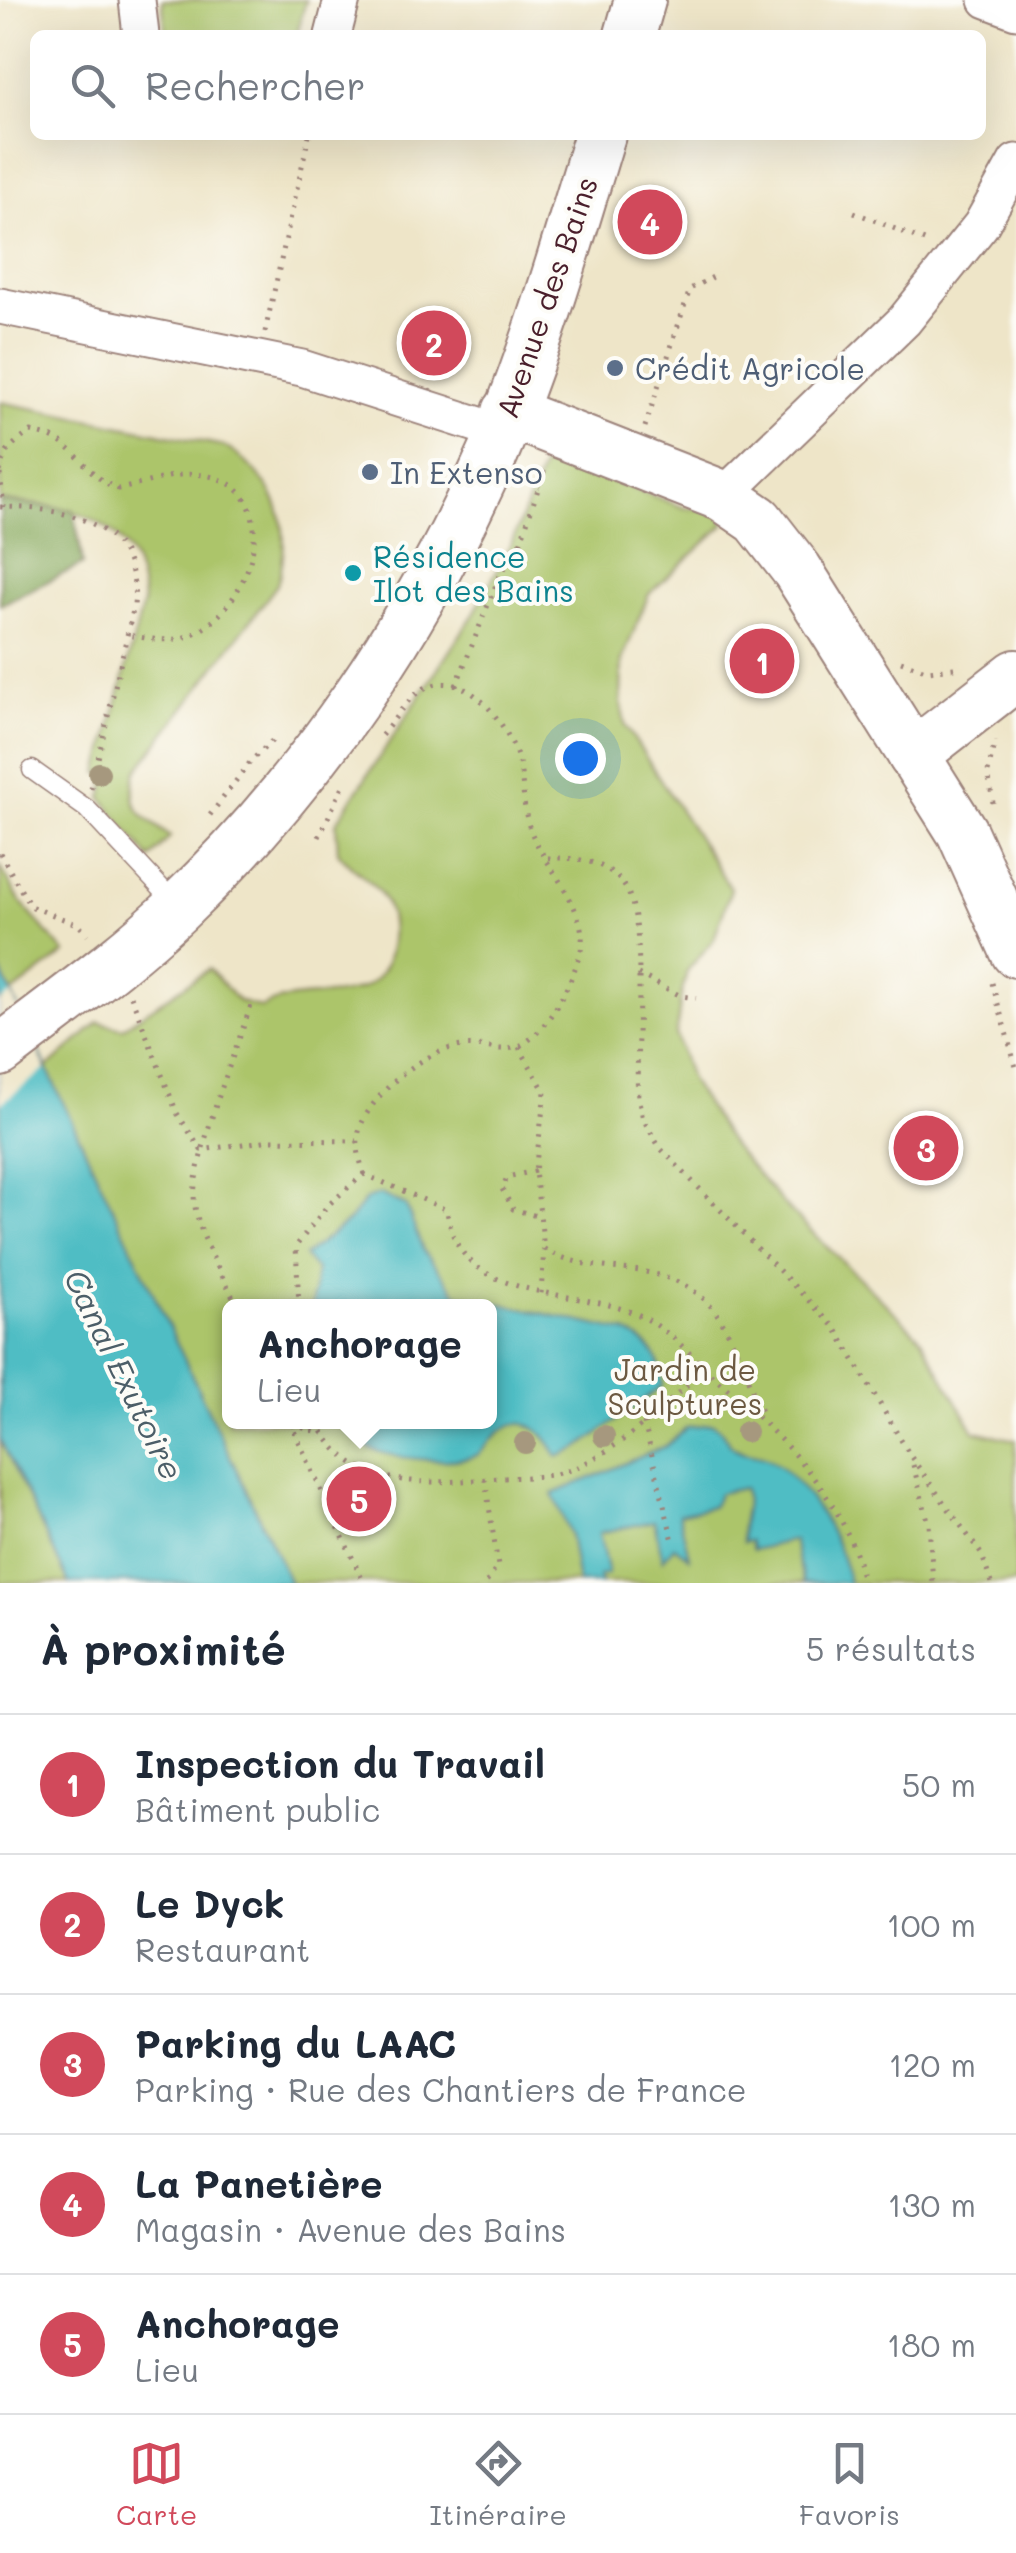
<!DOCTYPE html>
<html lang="fr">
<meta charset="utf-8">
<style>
:root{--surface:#fff;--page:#f2f2f3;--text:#1f2937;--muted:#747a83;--line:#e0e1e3;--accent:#d1495b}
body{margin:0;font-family:Mali,sans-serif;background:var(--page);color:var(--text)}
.you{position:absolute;left:580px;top:758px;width:35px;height:35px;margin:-25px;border:8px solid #fff;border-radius:50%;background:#1a73e8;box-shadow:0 0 0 15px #1a73e833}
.badge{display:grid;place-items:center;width:65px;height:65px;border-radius:50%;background:var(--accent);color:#fff;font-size:32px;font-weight:700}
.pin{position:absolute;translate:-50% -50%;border:5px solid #fff;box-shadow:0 2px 10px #0006}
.popup{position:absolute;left:222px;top:1299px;width:275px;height:130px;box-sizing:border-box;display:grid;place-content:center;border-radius:15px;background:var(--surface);filter:drop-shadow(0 2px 8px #0005);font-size:32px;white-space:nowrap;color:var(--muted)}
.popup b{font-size:38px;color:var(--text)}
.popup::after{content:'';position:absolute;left:50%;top:100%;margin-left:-20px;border:20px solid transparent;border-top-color:var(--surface)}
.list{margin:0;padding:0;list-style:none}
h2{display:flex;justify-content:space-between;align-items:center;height:130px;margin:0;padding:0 40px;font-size:42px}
h2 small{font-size:32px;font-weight:400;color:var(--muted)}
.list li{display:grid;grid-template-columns:65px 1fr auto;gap:30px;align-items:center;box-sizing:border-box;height:140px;padding:0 40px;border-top:2px solid var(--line)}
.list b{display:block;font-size:38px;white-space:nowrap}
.list p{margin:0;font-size:32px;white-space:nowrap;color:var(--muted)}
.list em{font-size:32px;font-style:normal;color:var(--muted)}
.icon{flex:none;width:55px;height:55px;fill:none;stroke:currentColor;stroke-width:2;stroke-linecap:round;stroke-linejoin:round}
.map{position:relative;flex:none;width:1016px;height:1583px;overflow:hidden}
.search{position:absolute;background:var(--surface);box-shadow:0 10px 40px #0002;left:30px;right:30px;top:30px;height:110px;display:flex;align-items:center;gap:25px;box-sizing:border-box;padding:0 35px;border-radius:15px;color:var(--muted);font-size:38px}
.sheet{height:830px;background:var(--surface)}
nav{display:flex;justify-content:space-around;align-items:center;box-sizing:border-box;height:140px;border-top:2px solid var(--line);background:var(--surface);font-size:28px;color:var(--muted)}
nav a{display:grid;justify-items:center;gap:5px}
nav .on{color:var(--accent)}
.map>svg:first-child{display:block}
.green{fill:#acc56a;stroke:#7b724a;stroke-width:2.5;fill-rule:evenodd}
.forest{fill:#89aa5e;stroke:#6a6444;stroke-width:2.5}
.water{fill:#4fbdc4;stroke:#4c6e78;stroke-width:2.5}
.pier{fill:#eee5c8}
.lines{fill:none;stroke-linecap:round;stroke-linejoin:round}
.lane-casing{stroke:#9c827a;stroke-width:21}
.street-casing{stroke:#9c827a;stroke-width:39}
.secondary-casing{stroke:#9c827a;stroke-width:54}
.path{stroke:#9c827a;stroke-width:5;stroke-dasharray:2.5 8;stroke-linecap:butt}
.lane{stroke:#fff;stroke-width:18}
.street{stroke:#fff;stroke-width:35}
.secondary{stroke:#fff;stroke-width:50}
.tree{fill:#a6987e}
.service-dot{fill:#5c6f8a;stroke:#fdfcf7;stroke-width:4}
.culture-dot{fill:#0f9aa8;stroke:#fdfcf7;stroke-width:4}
.labels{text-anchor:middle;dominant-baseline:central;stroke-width:8;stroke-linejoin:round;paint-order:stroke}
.street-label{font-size:30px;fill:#4a1f2b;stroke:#fdfcf7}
.service-label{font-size:30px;fill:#4e5e75;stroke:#fdfcf7;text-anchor:start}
.culture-label{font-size:30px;fill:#0d838f;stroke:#fdfcf7;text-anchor:start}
.park-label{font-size:30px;fill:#6c5941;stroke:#fdfcf7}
.water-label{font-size:32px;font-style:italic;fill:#4c5e68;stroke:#fdfcf7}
</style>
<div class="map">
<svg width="1016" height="1583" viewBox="0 0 1016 1583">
<rect width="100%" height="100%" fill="#fdfcf7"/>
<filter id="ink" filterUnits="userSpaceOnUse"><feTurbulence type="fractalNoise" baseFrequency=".01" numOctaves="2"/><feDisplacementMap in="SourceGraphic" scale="20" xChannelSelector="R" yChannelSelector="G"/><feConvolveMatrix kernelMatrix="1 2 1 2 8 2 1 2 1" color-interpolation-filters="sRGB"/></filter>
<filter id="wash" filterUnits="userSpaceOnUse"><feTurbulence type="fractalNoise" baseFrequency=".0048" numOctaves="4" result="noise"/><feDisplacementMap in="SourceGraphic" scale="40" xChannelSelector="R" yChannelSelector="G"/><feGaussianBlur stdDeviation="2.25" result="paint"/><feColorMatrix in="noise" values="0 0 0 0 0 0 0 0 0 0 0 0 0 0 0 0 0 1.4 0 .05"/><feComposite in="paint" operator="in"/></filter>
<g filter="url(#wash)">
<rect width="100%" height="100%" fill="#eee5c8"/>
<!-- green -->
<g class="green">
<path d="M162,0H306L297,35H166Z"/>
<path d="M0,402L224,446C277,480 295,525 277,585L136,772C128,812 141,813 170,837L150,859L102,798L108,775L99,773L143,603C140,518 71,506 0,501Z"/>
<path d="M547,455L685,508L721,509L724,525L649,594L622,660L621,703L625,725L731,889L714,939L687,971L681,996L676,1035L690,1080L732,1145L785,1206L920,1337L974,1431L1016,1440V1583H290L46,1069L99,1022L122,1028L209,969L238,1001L262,1008C300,983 374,1014 388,956C393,939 393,919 386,903C376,881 351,871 338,852L336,823L472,617L512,542ZM229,1306H489V1422H229Z"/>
<path d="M0,866L21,903L65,953L11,994L0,969Z"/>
<path d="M0,1439L69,1583H0Z"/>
</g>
<!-- forest -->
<path class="forest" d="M0,501L74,510L83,564L0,605Z"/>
<!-- water -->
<g class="water">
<path d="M0,969L290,1583H69L0,1439Z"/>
<path d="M380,1194L406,1206L423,1250L457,1294L626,1332C651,1344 662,1358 662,1386L579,1448L558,1457C542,1427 521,1410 493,1438C488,1442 483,1452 477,1455C455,1465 389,1459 368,1447C356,1441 348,1432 339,1422H489V1306H312L316,1270L304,1256L350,1220L366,1199Z"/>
<path d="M712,1424C725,1430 723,1437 732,1446C741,1455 759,1453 769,1459C806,1480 841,1542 849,1583H804L793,1540L753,1550L750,1541L743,1542C738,1521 750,1509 744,1488L719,1493L713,1506L679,1514L689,1557L674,1546L663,1560L654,1521L599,1533L608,1574L599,1576L601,1583H578L570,1534L553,1494L666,1446L687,1427Z"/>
</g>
<!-- pier -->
<path class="pier" d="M11,994L46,1069L0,1104V1002Z"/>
</g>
<g filter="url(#ink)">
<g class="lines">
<defs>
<path id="lane" d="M32,770L87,809L175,903"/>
<g id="street">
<path d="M137,0L141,35"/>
<path d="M987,0L1016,11"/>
<path d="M333,35L342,0"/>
<path d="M0,306L302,368L501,432"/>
<path d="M723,496L904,321L981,225L1016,162"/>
</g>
<g id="secondary">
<path d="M630,35L640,0"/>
<path d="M508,412L723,496L758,520L797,570L962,832L1016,952"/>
<path d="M913,755L1016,675"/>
<path d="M0,1051C59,1005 122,961 177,909C313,780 419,622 494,451C537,350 568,240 600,135"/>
</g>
</defs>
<!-- lane casing -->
<use href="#lane" class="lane-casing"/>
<!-- street casing -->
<use href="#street" class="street-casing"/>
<!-- secondary casing -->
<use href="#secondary" class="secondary-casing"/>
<!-- path -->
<g class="path">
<path d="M854,212L927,242"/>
<path d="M265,332L309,135"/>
<path d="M645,427L690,289L717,275"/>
<path d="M0,472C3,450 14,443 31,432C78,439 81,474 118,489C149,484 178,469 209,476C293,494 246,623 181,638C164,642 145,638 127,635"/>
<path d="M0,474L4,507"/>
<path d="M521,477L540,487"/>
<path d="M0,507C68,508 141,522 134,606L91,788"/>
<path d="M901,661L928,671L962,667"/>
<path d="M456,686L499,577L519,547L545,468"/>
<path d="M993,803L988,772L995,741"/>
<path d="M210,815L251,761L277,736"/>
<path d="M319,837L343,786"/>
<path d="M0,853L30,906L79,925L87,935"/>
<path d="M548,858C576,857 609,861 625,887C649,923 634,1048 638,1097L643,1119L660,1148L836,1329L911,1457L982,1555L991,1583"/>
<path d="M638,974L681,996L696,998"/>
<path d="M992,983L1016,1067"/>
<path d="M131,996L177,1113L201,1150L271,1140L357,1141"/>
<path d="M519,1047L545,1092L535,1171L544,1249L541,1294"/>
<path d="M535,1171L507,1177L502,1189L513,1209L540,1217"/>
<path d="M364,1174C359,1157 354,1140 362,1123C377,1089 425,1050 462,1046C482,1043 501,1055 521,1045C548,1032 574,978 581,950C590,911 545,866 532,834C521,809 525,784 518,759C507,723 464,662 420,691C404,702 393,723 380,737"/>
<path d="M364,1174L447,1210C458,1309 581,1284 645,1318C670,1332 689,1353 709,1372C772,1429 847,1494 863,1583"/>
<path d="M544,1249C573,1265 601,1267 633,1270C726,1282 729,1339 762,1414"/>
<path d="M237,1306C223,1275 201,1241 195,1207C187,1170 239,1043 253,999"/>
<path d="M299,1306L296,1246L327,1206L364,1174"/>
<path d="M290,1422L364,1583"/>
<path d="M317,1422C354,1495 433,1483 501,1478C526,1477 554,1478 577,1467C625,1445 666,1405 704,1369"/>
<path d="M644,1423L674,1545"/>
<path d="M292,1425L323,1433"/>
<path d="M913,1465L929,1524L933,1583"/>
<path d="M485,1479L498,1566L486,1583"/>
</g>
<!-- lane -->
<use href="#lane" class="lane"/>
<!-- street -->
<use href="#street" class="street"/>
<!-- secondary -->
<use href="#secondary" class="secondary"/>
</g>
<!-- trees -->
<g class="tree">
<circle cx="99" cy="773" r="11"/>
<circle cx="746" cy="1432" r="11"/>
<circle cx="604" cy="1436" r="11"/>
<circle cx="525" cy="1443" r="11"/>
</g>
</g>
<!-- markers -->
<g class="service-dot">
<circle cx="615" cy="368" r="10"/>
<circle cx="370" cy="472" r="10"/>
</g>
<circle class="culture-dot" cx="353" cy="573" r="10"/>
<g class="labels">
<!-- street labels -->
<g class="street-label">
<text transform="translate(546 297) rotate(-71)">Avenue des Bains</text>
</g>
<!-- service labels -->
<g class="service-label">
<text x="635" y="368">Crédit Agricole</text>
<text x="390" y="472">In Extenso</text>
</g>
<!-- culture labels -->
<g class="culture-label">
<text x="373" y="556">Résidence<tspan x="373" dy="34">Ilot des Bains</tspan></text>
</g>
<!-- park labels -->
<g class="park-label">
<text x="685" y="1369">Jardin de<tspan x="685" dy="34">Sculptures</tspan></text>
</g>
<!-- water labels -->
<g class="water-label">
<text transform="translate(125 1374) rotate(64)">Canal Exutoire</text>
</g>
</g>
</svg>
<div class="you"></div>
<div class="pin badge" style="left:762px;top:661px">1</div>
<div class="pin badge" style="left:434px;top:343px">2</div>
<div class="pin badge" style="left:926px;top:1148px">3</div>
<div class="pin badge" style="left:650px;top:222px">4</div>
<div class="pin badge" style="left:359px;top:1499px">5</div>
<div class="popup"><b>Anchorage</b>Lieu</div>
<div class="search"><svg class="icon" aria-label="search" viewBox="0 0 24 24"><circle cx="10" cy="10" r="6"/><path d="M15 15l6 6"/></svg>Rechercher</div>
</div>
<section class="sheet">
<h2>À proximité<small>5 résultats</small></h2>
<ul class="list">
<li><span class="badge">1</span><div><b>Inspection du Travail</b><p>Bâtiment public</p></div><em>50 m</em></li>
<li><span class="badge">2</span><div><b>Le Dyck</b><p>Restaurant</p></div><em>100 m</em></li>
<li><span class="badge">3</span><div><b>Parking du LAAC</b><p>Parking · Rue des Chantiers de France</p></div><em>120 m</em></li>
<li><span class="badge">4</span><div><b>La Panetière</b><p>Magasin · Avenue des Bains</p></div><em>130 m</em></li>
<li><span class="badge">5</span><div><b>Anchorage</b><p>Lieu</p></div><em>180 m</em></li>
</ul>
</section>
<nav>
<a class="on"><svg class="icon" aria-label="map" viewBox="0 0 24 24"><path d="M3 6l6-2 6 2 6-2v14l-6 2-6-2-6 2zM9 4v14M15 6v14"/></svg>Carte</a>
<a><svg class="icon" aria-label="directions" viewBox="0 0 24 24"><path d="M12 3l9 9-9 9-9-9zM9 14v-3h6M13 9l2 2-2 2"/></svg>Itinéraire</a>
<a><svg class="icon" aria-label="saved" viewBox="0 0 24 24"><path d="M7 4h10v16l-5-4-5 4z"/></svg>Favoris</a>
</nav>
